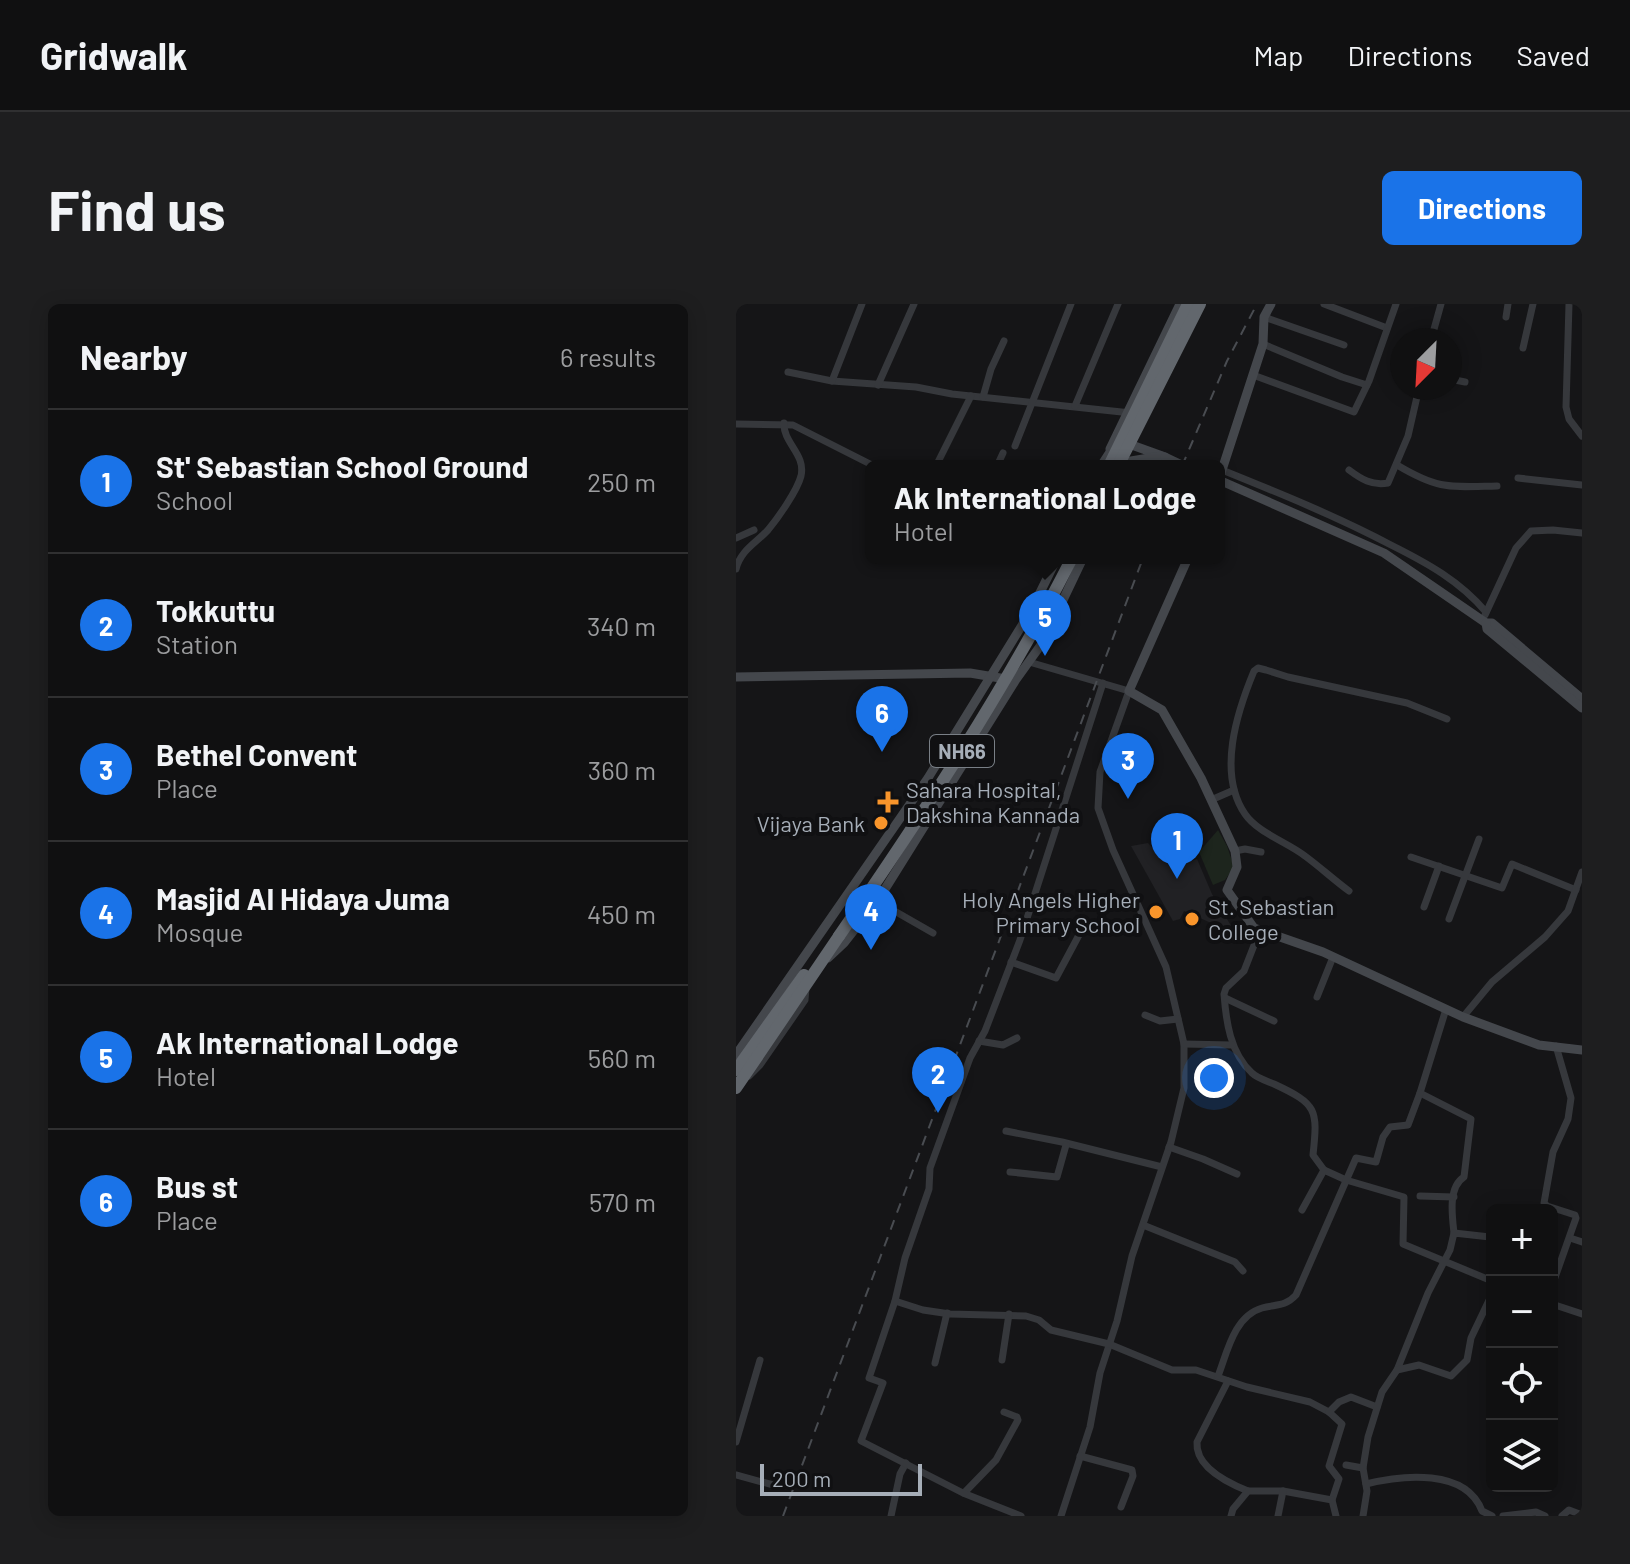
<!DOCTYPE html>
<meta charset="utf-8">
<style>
:root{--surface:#101011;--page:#1e1e1f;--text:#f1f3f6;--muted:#9c9d9f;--line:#303031;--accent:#1a73e8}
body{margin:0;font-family:Barlow,sans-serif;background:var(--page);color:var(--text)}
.controls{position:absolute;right:24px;bottom:24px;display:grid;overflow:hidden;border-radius:12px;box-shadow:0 4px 20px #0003}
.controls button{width:72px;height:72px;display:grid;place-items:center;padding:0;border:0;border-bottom:2px solid var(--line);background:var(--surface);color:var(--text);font:40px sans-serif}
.compass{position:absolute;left:654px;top:24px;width:72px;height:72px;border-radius:50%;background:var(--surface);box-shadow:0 4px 20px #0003;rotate:204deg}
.scale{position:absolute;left:24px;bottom:20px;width:162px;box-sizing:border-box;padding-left:8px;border:4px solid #a6aeb8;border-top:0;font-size:22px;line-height:28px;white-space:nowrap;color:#a6aeb8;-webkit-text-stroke:6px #101012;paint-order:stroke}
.you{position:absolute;left:478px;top:774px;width:28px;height:28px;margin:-20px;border:6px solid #fff;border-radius:50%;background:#1a73e8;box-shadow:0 0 0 12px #1a73e833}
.badge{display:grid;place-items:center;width:52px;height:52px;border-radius:50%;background:var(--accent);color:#fff;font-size:26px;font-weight:700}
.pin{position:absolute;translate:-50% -66px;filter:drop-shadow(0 2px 4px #0008)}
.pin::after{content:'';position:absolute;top:42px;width:28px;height:24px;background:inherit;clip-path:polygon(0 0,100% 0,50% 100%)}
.popup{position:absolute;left:129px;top:156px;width:360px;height:104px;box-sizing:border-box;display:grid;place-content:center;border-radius:12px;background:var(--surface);filter:drop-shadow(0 2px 6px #0005);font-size:26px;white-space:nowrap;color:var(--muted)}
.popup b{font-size:30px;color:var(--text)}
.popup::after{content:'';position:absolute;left:50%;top:100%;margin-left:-16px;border:16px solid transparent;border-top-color:var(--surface)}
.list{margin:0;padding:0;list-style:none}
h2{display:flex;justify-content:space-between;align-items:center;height:104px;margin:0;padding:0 32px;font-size:34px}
h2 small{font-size:26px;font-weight:400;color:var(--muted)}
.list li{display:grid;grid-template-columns:52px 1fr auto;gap:24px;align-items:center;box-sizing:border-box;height:144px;padding:0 32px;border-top:2px solid var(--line)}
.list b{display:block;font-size:30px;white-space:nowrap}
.list p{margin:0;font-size:26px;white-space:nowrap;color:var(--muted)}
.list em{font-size:26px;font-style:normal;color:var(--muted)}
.icon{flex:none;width:44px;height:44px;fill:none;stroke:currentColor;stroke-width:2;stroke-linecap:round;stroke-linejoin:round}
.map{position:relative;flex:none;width:846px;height:1212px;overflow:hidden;border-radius:12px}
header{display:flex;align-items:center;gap:48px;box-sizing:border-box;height:112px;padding:0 40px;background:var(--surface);border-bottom:2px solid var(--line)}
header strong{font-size:38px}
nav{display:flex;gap:44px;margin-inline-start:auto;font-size:28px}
.intro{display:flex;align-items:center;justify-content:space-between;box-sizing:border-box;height:192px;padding:0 48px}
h1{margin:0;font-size:56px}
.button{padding:20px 36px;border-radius:12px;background:var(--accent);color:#fff;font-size:28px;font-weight:700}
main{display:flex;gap:48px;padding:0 48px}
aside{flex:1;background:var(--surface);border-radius:12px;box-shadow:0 4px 20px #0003}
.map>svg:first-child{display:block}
.built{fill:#212124}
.green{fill:#1d251d}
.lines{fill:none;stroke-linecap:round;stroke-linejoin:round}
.street{stroke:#36383c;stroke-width:7}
.secondary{stroke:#44474c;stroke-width:9}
.highway{stroke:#62676d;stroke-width:12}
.rail{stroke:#494c51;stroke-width:2;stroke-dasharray:10 8;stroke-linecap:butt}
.secondary-bridge{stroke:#44474c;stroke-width:9}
.highway-bridge{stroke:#62676d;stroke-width:12}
.poi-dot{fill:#f9952b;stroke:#101012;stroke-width:3}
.labels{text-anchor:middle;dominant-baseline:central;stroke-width:8;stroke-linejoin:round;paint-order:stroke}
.shield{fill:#101012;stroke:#797f86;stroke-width:2}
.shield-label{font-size:20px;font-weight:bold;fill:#a6aeb8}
.poi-label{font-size:22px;fill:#a6aeb8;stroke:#101012;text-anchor:start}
</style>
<header>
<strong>Gridwalk</strong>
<nav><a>Map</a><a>Directions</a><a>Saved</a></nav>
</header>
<div class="intro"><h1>Find us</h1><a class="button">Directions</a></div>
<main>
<aside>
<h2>Nearby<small>6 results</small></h2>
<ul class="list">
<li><span class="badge">1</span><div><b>St' Sebastian School Ground</b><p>School</p></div><em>250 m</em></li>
<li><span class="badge">2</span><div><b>Tokkuttu</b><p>Station</p></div><em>340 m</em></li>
<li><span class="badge">3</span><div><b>Bethel Convent</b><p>Place</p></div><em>360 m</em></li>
<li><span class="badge">4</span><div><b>Masjid Al Hidaya Juma</b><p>Mosque</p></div><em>450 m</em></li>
<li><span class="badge">5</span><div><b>Ak International Lodge</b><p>Hotel</p></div><em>560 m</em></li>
<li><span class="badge">6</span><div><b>Bus st</b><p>Place</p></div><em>570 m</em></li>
</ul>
</aside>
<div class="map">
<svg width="846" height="1212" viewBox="0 0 846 1212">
<rect width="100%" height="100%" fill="#151517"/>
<!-- built -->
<path class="built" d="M412,539L435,564L461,555L476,590L500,630L448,607L444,615L437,617L395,542Z"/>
<!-- green -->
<path class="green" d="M482,526L491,542L498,563L489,576L477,581L463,548Z"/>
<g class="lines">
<!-- street -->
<g class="street">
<path d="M588,0L651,24"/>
<path d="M833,0L830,103L833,115L846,132"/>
<path d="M528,13L608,41"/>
<path d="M770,13L772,0"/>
<path d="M695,36L705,0"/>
<path d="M527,40L606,73L631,81"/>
<path d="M787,44L797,0"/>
<path d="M52,68L96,77L180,83L216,90L395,109"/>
<path d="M517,71L618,108L633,77L660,0"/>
<path d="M714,75L729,78"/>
<path d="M96,77L126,0"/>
<path d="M142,81L178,0"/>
<path d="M247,93L255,65L268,37"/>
<path d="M339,102L382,0"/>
<path d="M0,120L57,121L138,162"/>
<path d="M279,142L335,0"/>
<path d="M661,161C703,186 713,183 761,182"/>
<path d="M200,162L235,92"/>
<path d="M261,162L267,149"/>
<path d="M486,166C543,189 600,212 655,241C691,259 724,277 750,308"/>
<path d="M613,166C625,175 636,182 652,179L672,132L683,84"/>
<path d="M782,174L846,181"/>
<path d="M0,234L18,226"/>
<path d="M0,265C5,246 19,240 32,226C42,214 61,187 65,172C70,150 47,139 48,119"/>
<path d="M749,311L780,244L795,227L817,226L846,229"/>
<path d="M293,358L393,387L364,468L362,504L377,546L430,663L448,740V784L435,838L396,952L381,1017L364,1069L354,1123L325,1212"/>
<path d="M475,496L498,486"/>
<path d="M499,547L509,545L525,548"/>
<path d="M675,553L766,584L776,560L840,586"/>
<path d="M613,587C598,576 584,563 569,552C551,538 522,529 509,510C481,469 501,408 518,367L522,364L530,366L552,373L671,399L711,415"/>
<path d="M141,597L197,629"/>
<path d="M688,603L703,562"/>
<path d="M713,615L743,535"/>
<path d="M524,626L508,667L490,684L488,690C490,717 494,749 516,769C521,774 531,777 538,780C581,800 582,805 577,851L588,866"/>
<path d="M275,658L320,674L343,631"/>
<path d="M581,693L597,653"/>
<path d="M489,694L538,717"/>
<path d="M710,705L684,789L735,815L728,873C712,883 716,911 718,929"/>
<path d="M409,711L424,717L442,715"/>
<path d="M727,713L756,678L809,633L832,607L846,568"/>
<path d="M243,737L267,741L281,734"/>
<path d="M448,740L496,741"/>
<path d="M13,772L24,761L69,696L70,684"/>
<path d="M270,827L326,838L426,863"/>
<path d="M433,843L467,855L501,870"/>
<path d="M274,868L321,873L330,841"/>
<path d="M684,892L718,893"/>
<path d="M566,906L588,866L610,876L668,893L667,940L756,977"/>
<path d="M407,921L499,958L507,967"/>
<path d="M834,934L846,938"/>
<path d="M816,982L840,914L839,911L811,902L808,899L817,848L832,815L835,794L820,742"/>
<path d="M159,997L187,1006L214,1010L290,1012L303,1016L315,1026L373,1040L436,1066H460L511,1083L574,1098L593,1108L606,1120L593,1162L603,1175L596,1196"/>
<path d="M816,1000L846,1010"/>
<path d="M266,1056L273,1010"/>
<path d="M199,1059L211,1009"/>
<path d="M661,1066L692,989L714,946L718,929L754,933"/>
<path d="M482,1072C491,1049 498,1012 526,1004C540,1000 549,1003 560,991L620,854L640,858L647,833L654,823L672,821L684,789"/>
<path d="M492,1077L461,1138C459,1163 492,1179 512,1187"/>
<path d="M593,1108L603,1098L615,1093L641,1103"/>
<path d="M0,1138L24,1056"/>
<path d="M344,1152L396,1166L397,1172L385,1203"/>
<path d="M610,1161L627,1164"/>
<path d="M0,1171L41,1182"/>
<path d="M630,1180C666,1171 730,1164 746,1207L756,1212"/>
<path d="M228,1189L260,1156L282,1116L281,1113L268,1108"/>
<path d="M155,1212L164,1170L170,1159"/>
<path d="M285,1212L227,1189L125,1137L147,1079L133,1074L159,997L169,954L193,885L194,864L234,754L249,727L284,636L367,379"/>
<path d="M495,1212L497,1205L512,1187H547L596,1196L600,1212"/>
<path d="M542,1212L547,1187"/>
<path d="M627,1212L631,1187L627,1164L632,1133L646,1088L661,1066L683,1061L715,1072L731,1056L735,1034L756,990"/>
<path d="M767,1212L800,1208L809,1212"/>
<path d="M826,1212L833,1206L846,1211"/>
</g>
<!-- secondary -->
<g class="secondary">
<path d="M393,140L429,153"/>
<path d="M374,145L444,0"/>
<path d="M395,157L425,152"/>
<path d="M365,162L378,142"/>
<path d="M483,175L527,40L528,13L535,0"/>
<path d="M483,176L648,249L750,319H756L846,395"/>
<path d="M452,254L393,387L426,406L465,474L499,547L501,563L491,586L518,624L587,648L727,713L803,741L846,746"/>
<path d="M750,319L751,325L846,404"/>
<path d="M0,373L234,369L276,376"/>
<path d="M92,654L108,639L144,593L279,377L307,338L347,254"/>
<path d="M0,751L192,474L296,305L321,254"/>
</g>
<!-- highway -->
<g class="highway">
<path d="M373,162L452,0"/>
<path d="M382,162L464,0"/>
<path d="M0,766L68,671"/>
<path d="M0,784L103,632"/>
</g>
<!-- rail -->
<g class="rail">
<path d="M446,162L491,57L521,0"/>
<path d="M47,1212L407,254"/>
</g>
<!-- secondary-bridge -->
<path class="secondary-bridge" d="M429,153L448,162"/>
<!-- highway-bridge -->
<path class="highway-bridge" d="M103,632C187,510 269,386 336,254"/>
</g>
<!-- markers -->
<g class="poi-dot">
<path d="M148 486h8v8h8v8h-8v8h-8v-8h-8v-8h8z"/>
<circle cx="145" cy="519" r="8"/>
<circle cx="420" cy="608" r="8"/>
<circle cx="456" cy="615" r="8"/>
</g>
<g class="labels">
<!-- shield labels -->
<rect class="shield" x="194" y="431" width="64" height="32" rx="6"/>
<g class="shield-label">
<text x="226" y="447">NH66</text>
</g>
<!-- poi labels -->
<g class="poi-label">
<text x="170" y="485">Sahara Hospital,<tspan x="170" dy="25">Dakshina Kannada</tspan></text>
<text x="129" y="519" text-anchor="end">Vijaya Bank</text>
<text x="404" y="595" text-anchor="end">Holy Angels Higher<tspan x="404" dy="25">Primary School</tspan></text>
<text x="472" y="602">St. Sebastian<tspan x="472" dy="25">College</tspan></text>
</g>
</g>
</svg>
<div class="controls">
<button>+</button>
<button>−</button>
<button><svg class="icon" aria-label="locate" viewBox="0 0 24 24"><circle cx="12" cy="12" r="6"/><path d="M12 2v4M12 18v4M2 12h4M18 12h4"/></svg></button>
<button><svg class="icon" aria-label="layers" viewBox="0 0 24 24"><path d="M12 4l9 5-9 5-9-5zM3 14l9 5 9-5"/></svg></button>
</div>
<svg class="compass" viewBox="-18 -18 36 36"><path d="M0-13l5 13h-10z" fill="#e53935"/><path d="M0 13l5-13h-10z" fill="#9c9d9f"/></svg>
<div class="scale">200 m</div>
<div class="you"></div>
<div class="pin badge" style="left:441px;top:575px">1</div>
<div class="pin badge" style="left:202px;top:809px">2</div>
<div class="pin badge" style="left:392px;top:495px">3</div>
<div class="pin badge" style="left:135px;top:646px">4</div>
<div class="pin badge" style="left:309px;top:352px">5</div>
<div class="popup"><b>Ak International Lodge</b>Hotel</div>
<div class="pin badge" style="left:146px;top:448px">6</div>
</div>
</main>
